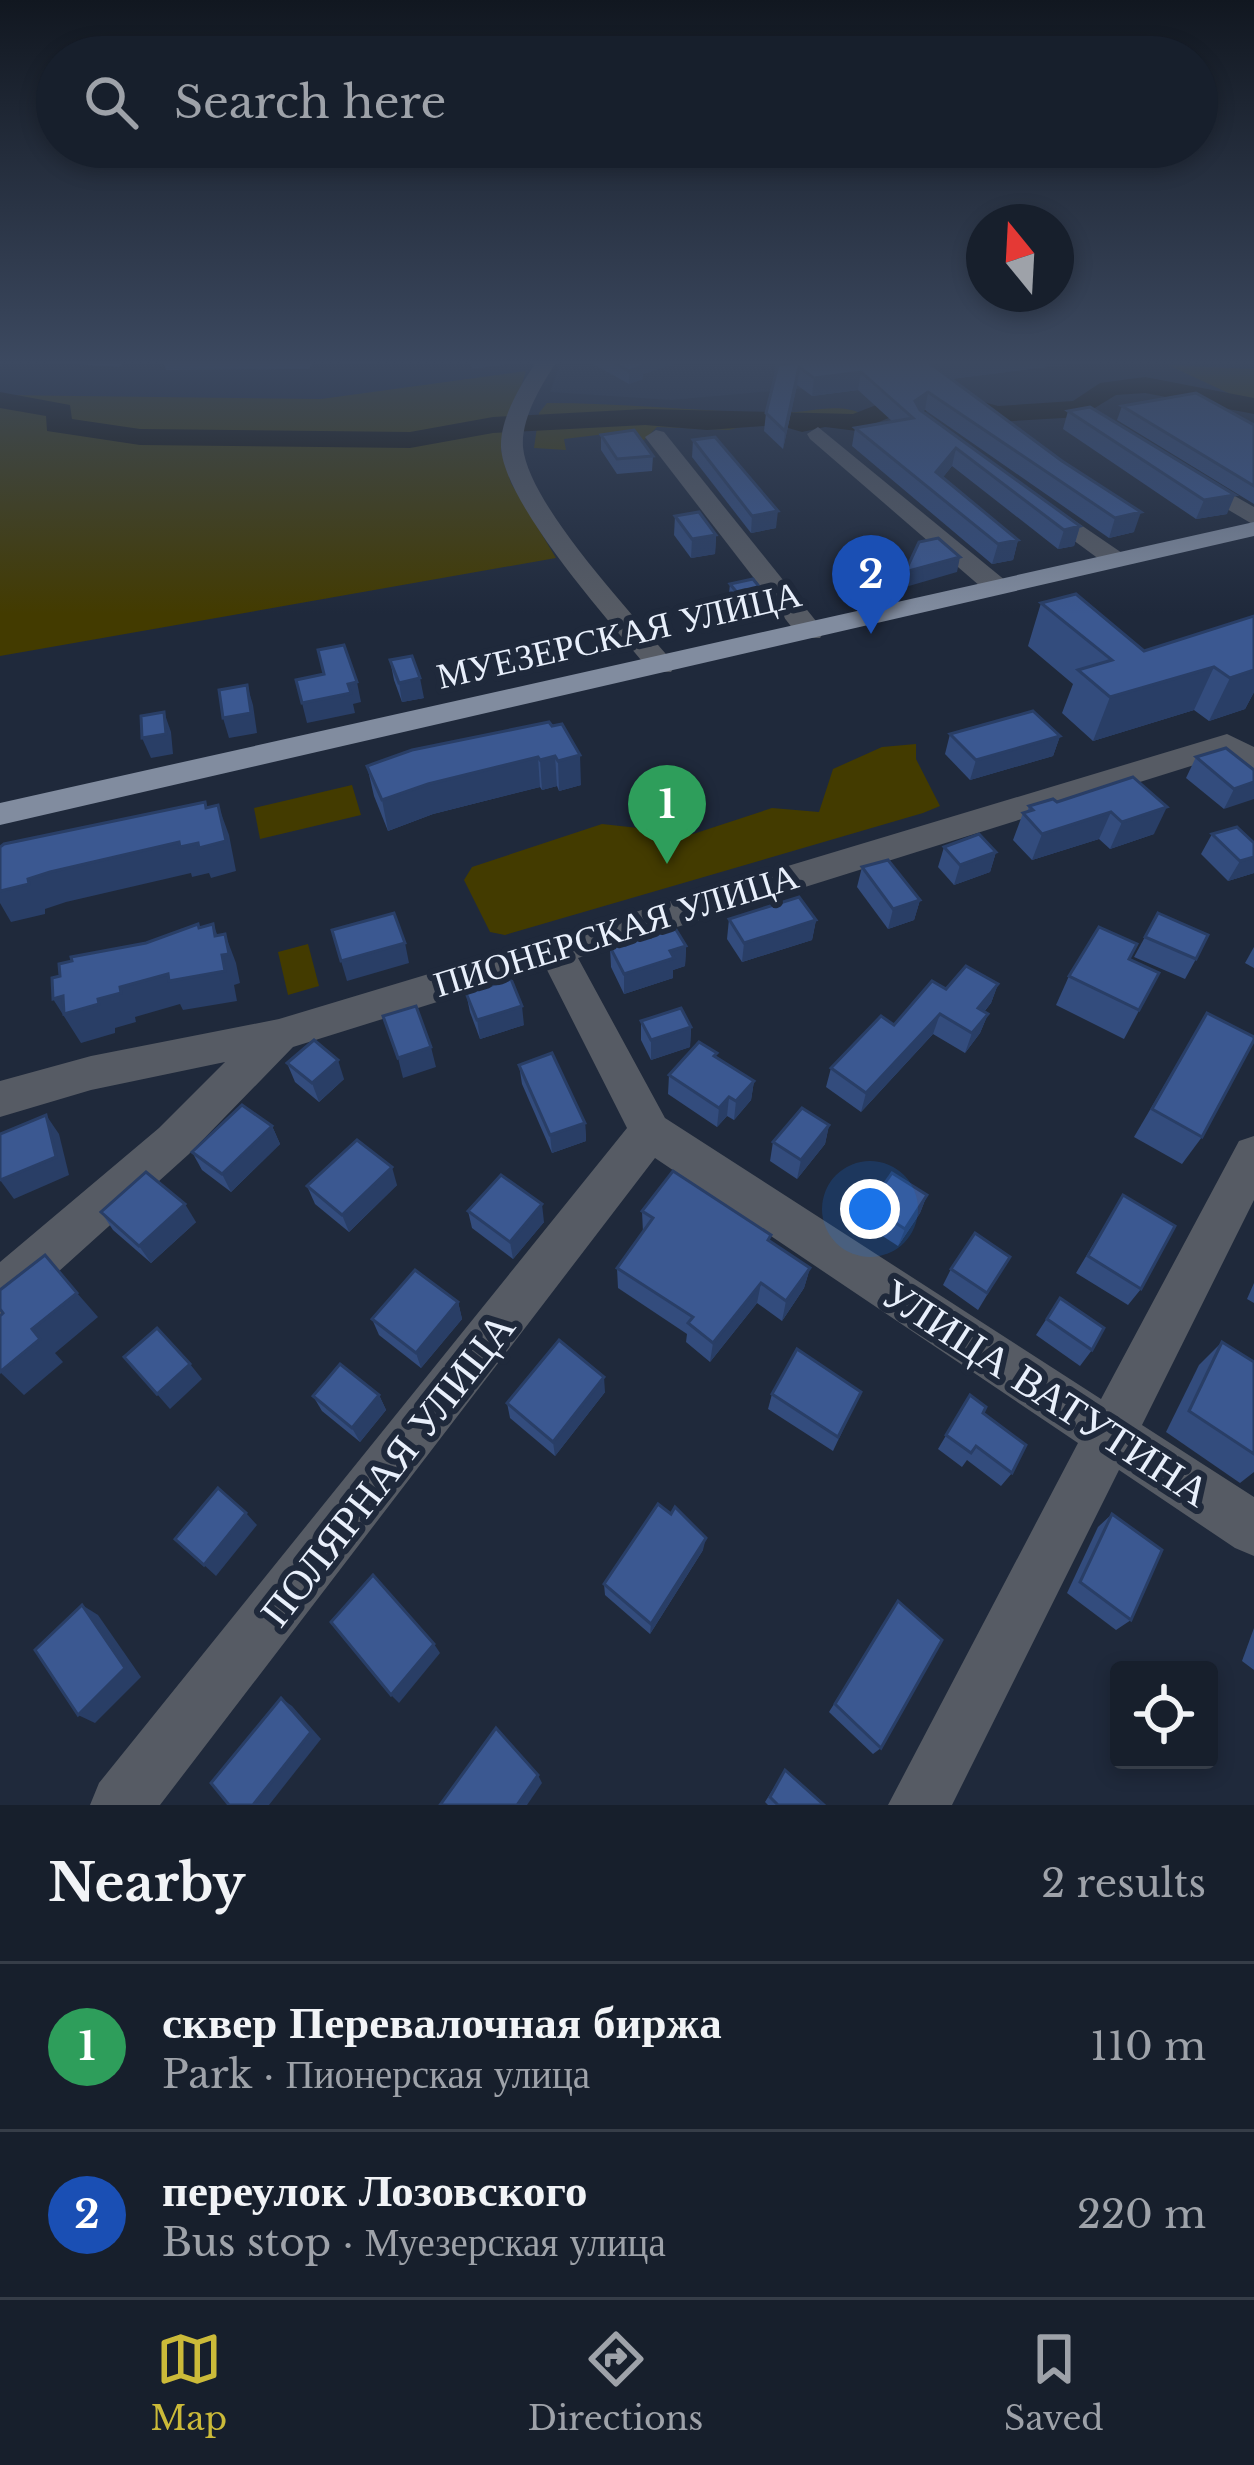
<!DOCTYPE html>
<meta charset="utf-8">
<style>
:root{--surface:#171f2c;--page:#202734;--text:#f1f3f6;--muted:#9ea2a9;--line:#363d48;--accent:#cbba39}
body{margin:0;font-family:"Libre Baskerville",serif;background:var(--page);color:var(--text)}
.controls{position:absolute;right:36px;bottom:36px;display:grid;overflow:hidden;border-radius:12px;box-shadow:0 6px 18px #0003}
.controls button{width:108px;height:108px;display:grid;place-items:center;padding:0;border:0;border-bottom:3px solid var(--line);background:var(--surface);color:var(--text);font:60px sans-serif}
.compass{position:absolute;left:966px;top:204px;width:108px;height:108px;border-radius:50%;background:var(--surface);box-shadow:0 6px 18px #0003;rotate:342deg}
.you{position:absolute;left:870px;top:1209px;width:42px;height:42px;margin:-30px;border:9px solid #fff;border-radius:50%;background:#1a73e8;box-shadow:0 0 0 18px #1a73e833}
.badge{display:grid;place-items:center;width:78px;height:78px;border-radius:50%;background:var(--accent);color:#fff;font-size:39px;font-weight:700}
.pin{position:absolute;translate:-50% -99px;filter:drop-shadow(0 3px 6px #0008)}
.pin::after{content:'';position:absolute;top:63px;width:42px;height:36px;background:inherit;clip-path:polygon(0 0,100% 0,50% 100%)}
.list{margin:0;padding:0;list-style:none}
h2{display:flex;justify-content:space-between;align-items:center;height:156px;margin:0;padding:0 48px;font-size:51px}
h2 small{font-size:39px;font-weight:400;color:var(--muted)}
.list li{display:grid;grid-template-columns:78px 1fr auto;gap:36px;align-items:center;box-sizing:border-box;height:168px;padding:0 48px;border-top:3px solid var(--line)}
.list b{display:block;font-size:45px;white-space:nowrap}
.list p{margin:0;font-size:39px;white-space:nowrap;color:var(--muted)}
.list em{font-size:39px;font-style:normal;color:var(--muted)}
.icon{flex:none;width:66px;height:66px;fill:none;stroke:currentColor;stroke-width:2;stroke-linecap:round;stroke-linejoin:round}
.map{position:relative;flex:none;width:1254px;height:1805px;overflow:hidden}
.search{position:absolute;background:var(--surface);box-shadow:0 6px 18px #0003;left:36px;right:36px;top:36px;height:132px;display:flex;align-items:center;gap:30px;box-sizing:border-box;padding:0 42px;border-radius:66px;color:var(--muted);font-size:45px}
.sheet{height:492px;background:var(--surface)}
nav{display:flex;justify-content:space-around;align-items:center;box-sizing:border-box;height:168px;border-top:3px solid var(--line);background:var(--surface);font-size:33px;color:var(--muted)}
nav a{display:grid;justify-items:center;gap:6px}
nav .on{color:var(--accent)}
.map>svg:first-child{display:block}
.built{fill:#26334b}
.green{fill:#433b00}
.lines{fill:none;stroke-linecap:round;stroke-linejoin:round}
.river{fill:#110d00;fill-rule:evenodd}
.minor{fill:#565b64;fill-rule:evenodd}
.major{fill:#818c9f;fill-rule:evenodd}
.wall{fill:#334c7d}
.shaded-wall{fill:#293e66}
.building{fill:#3b5891;stroke:#293e66;stroke-width:3}
.labels{text-anchor:middle;dominant-baseline:central;stroke-width:12;stroke-linejoin:round;paint-order:stroke}
.street-label{font-size:36px;fill:#e8effb;stroke:#1f293b}
.near-street-label{font-size:42px;fill:#e8effb;stroke:#1f293b}
</style>
<div class="map">
<svg width="1254" height="1805" viewBox="0 0 1254 1805">
<rect width="100%" height="100%" fill="#1f293b"/>
<!-- built -->
<path class="built" d="M561,361H1115L671,400L550,392Z"/>
<!-- green -->
<g class="green">
<path d="M1168,365L1254,369V405Z"/>
<path d="M526,371L501,450L511,483L556,558L0,656V395L321,399Z"/>
<path d="M547,403C625,403 703,412 781,413C808,413 840,401 864,415L862,428L755,423L729,430L657,427L644,440L614,433L564,439L566,450L534,448L539,413Z"/>
<path d="M916,744V759L940,806L923,813L505,935L490,932L464,880L472,867L602,824L693,834L772,808L819,812L833,769L882,747Z"/>
<path d="M352,785L361,815L260,839L254,808Z"/>
<path d="M308,944L319,986L288,995L278,952Z"/>
</g>
<g class="lines">
<!-- river -->
<path class="river" d="M1145,377L1254,398V414L1145,393L1116,395L1080,417L997,422L947,408L891,417L857,431L825,427L802,432L778,425L707,430L645,425L493,433L410,448L140,445L47,431L46,416L0,408V392L70,405L72,419L140,429L410,432L493,417L645,409L853,414L884,402L948,392L998,406L1073,401L1100,383Z"/>
<!-- minor -->
<g class="minor">
<path d="M537,361H557C542,384 521,418 523,447C528,504 633,614 671,660L675,666L671,672H651C613,625 504,505 501,447C500,418 521,384 537,361Z"/>
<path d="M818,427L1006,581L1010,587L1006,593H988L810,439L807,434Z"/>
<path d="M656,430L664,432L820,626L824,632L820,638H800L645,437Z"/>
<path d="M1191,471L1254,507V525L1183,483V473Z"/>
<path d="M1040,497L1125,555L1129,560L1125,565H1107L1031,509V499Z"/>
<path d="M1227,734L1254,747V772L1223,756L578,958L665,1118L1101,1399L1239,1141L1254,1136V1200L1142,1425L1254,1497V1556L1235,1548L1119,1470L952,1805H888L1078,1443L655,1158L160,1805H90L99,1783L627,1128L546,968L293,1047L189,1154L17,1309L0,1316V1262L159,1128L225,1062L91,1090L0,1117V1081L91,1056L279,1019Z"/>
</g>
<!-- major -->
<path class="major" d="M1254,522V536L0,825V803Z"/>
</g>
<!-- wall -->
<g class="wall">
<path d="M32,361H124L119,367Z"/>
<path d="M163,361H313L309,369L166,370Z"/>
<path d="M346,361H372L371,364H346Z"/>
<path d="M588,361H682L643,374V379L629,384Z"/>
<path d="M777,361H1048L1046,367L951,379L1134,532L1109,538L925,410L922,412L1080,526L1074,546L1058,549L952,466L943,477L1018,540L1013,560L992,564L852,446L855,428L892,421L858,390L812,396L797,385L783,449L764,431L766,413Z"/>
<path d="M1122,406L1254,425V504L1117,420Z"/>
<path d="M1068,411L1227,514L1196,519L1063,429Z"/>
<path d="M601,435L653,456L652,471L617,474L601,450Z"/>
<path d="M693,440L776,528L751,533L692,457Z"/>
<path d="M675,516L716,535L715,554L691,558L674,535Z"/>
<path d="M730,584L764,614L741,619L728,603Z"/>
<path d="M1041,603L1144,651L1254,616V692L1245,709L1209,721L1194,710L1093,741L1062,713L1073,684L1028,646Z"/>
<path d="M390,660L424,698L402,702L394,680Z"/>
<path d="M549,722L581,785L559,791L557,786L542,790L540,787L433,814L388,831L374,796L367,766Z"/>
<path d="M950,734L1060,736L1053,756L970,780L945,754Z"/>
<path d="M1196,757L1254,770L1224,809L1186,778Z"/>
<path d="M1133,777L1154,834L1110,849L1099,839L1032,860L1013,840L1023,813L1027,812L1029,806L1057,802Z"/>
<path d="M1212,834L1254,843V873L1228,881L1201,854Z"/>
<path d="M944,847L996,852L990,872L954,885L938,867Z"/>
<path d="M862,867L920,900L914,920L888,929L857,887Z"/>
<path d="M1158,913L1196,959L1185,979L1134,957Z"/>
<path d="M729,919L816,920L812,940L742,962L727,939Z"/>
<path d="M686,946L685,966L673,970V978L624,994L611,967L610,947Z"/>
<path d="M1254,947V968L1245,963Z"/>
<path d="M1129,959L1159,973L1124,1039L1056,1005L1069,976Z"/>
<path d="M998,984L991,1003L984,1012L988,1014L980,1033L965,1053L933,1034L861,1112L826,1087L831,1068L946,989Z"/>
<path d="M466,993L524,1025L480,1039L470,1012Z"/>
<path d="M1207,1013L1202,1137L1182,1164L1134,1137Z"/>
<path d="M641,1021L691,1027L690,1047L651,1060L641,1040Z"/>
<path d="M717,1057L754,1081L751,1100L734,1120L727,1116L717,1127L668,1094L669,1075Z"/>
<path d="M287,1063L344,1079L319,1102L295,1082Z"/>
<path d="M519,1065L585,1123L586,1141L552,1153L522,1084Z"/>
<path d="M829,1125L825,1144L797,1179L770,1161L773,1142Z"/>
<path d="M272,1126L280,1144L231,1192L202,1170L192,1152Z"/>
<path d="M397,1185L349,1232L315,1204L307,1186Z"/>
<path d="M927,1195L920,1213L898,1246L864,1224L869,1206Z"/>
<path d="M1123,1195L1141,1289L1128,1305L1076,1273Z"/>
<path d="M468,1211L544,1222L513,1259L472,1228Z"/>
<path d="M642,1211L770,1241L810,1268L804,1288L782,1321L757,1303L710,1362L686,1342L687,1334L618,1288L617,1268L643,1233Z"/>
<path d="M101,1212L196,1222L151,1263L113,1230Z"/>
<path d="M1010,1257L978,1310L943,1285L951,1269Z"/>
<path d="M1254,1283V1303L1247,1299Z"/>
<path d="M1060,1298L1092,1350L1080,1366L1036,1335Z"/>
<path d="M458,1302L462,1319L421,1368L379,1335L372,1319Z"/>
<path d="M1222,1342L1254,1362V1472L1240,1483L1166,1432L1199,1365Z"/>
<path d="M605,1392L555,1456L510,1418L507,1403Z"/>
<path d="M861,1392L833,1451L768,1409L772,1394Z"/>
<path d="M379,1395L386,1410L360,1442L322,1411L313,1396Z"/>
<path d="M970,1395L983,1413L1012,1473L1001,1486L967,1460L962,1467L938,1449Z"/>
<path d="M1112,1514L1131,1620L1116,1630L1067,1593L1098,1527Z"/>
<path d="M703,1550L650,1634L605,1595L604,1584Z"/>
<path d="M898,1601L881,1748L873,1754L829,1712Z"/>
<path d="M1254,1628V1670L1242,1661Z"/>
<path d="M785,1770L824,1805H768L765,1802Z"/>
</g>
<!-- shaded-wall -->
<g class="shaded-wall">
<path d="M471,361H529L472,369Z"/>
<path d="M642,361H682L643,374V379L629,384V371Z"/>
<path d="M954,361H1048L1046,367L927,382L931,364Z"/>
<path d="M799,367L797,385L783,449L785,431Z"/>
<path d="M861,372L858,390L812,396L814,378Z"/>
<path d="M928,392L925,410L912,419L915,401Z"/>
<path d="M956,448L952,466L932,491L936,472Z"/>
<path d="M1235,495L1227,514L1196,519L1204,500Z"/>
<path d="M778,511L776,528L751,533L752,516Z"/>
<path d="M1141,512L1134,532L1109,538L1115,518Z"/>
<path d="M1080,526L1074,546L1058,549L1064,530Z"/>
<path d="M716,535L715,554L691,558L692,539Z"/>
<path d="M1018,540L1013,560L992,564L998,544Z"/>
<path d="M960,557L957,572L902,588L905,572Z"/>
<path d="M766,595L764,614L741,619L743,600Z"/>
<path d="M1254,656V692L1245,709L1209,721L1230,678Z"/>
<path d="M1214,667L1194,710L1093,741L1110,697Z"/>
<path d="M420,678L424,698L402,702L399,683Z"/>
<path d="M357,682L361,702L353,704L355,713L307,723L302,703L348,684Z"/>
<path d="M247,685L253,705L257,733L229,738L223,718Z"/>
<path d="M164,712L171,732L173,754L151,758L142,738Z"/>
<path d="M1060,736L1053,756L970,780L976,760Z"/>
<path d="M580,755L581,785L559,791L558,761Z"/>
<path d="M555,756L557,786L542,790L540,760Z"/>
<path d="M538,757L540,787L433,814L388,831L382,800L428,784Z"/>
<path d="M1254,782V799L1224,809L1234,789Z"/>
<path d="M218,805L229,835L236,871L211,878L209,873L192,877L191,873L66,902L45,909V914L11,922L0,903V891Z"/>
<path d="M1167,807L1154,834L1110,849L1122,822Z"/>
<path d="M1111,812L1099,839L1032,860L1042,834Z"/>
<path d="M996,852L990,872L954,885L960,865Z"/>
<path d="M1254,857V873L1228,881L1240,861Z"/>
<path d="M920,900L914,920L888,929L893,909Z"/>
<path d="M816,920L812,940L742,962L744,943Z"/>
<path d="M213,924L225,954V934L236,963L240,983L234,985L237,1001L183,1010L180,1004L135,1017L136,1022L115,1028V1033L81,1043L53,999L63,996L98,999L215,936Z"/>
<path d="M405,943L409,963L347,981L341,961Z"/>
<path d="M686,946L685,966L673,970V978L624,994V974L670,951Z"/>
<path d="M998,984L991,1003L971,1028L978,1008Z"/>
<path d="M522,1006L524,1025L480,1039L477,1020Z"/>
<path d="M940,1014L933,1034L861,1112L866,1093Z"/>
<path d="M988,1014L980,1033L965,1053L972,1033Z"/>
<path d="M691,1027L690,1047L651,1060V1040Z"/>
<path d="M431,1047L436,1067L403,1078L398,1058Z"/>
<path d="M338,1060L344,1079L319,1102L312,1083Z"/>
<path d="M754,1081L751,1100L734,1120L736,1101Z"/>
<path d="M729,1097L727,1116L717,1127L719,1108Z"/>
<path d="M46,1115L59,1134L69,1175L14,1199L0,1180Z"/>
<path d="M585,1123L586,1141L552,1153L550,1135Z"/>
<path d="M829,1125L825,1144L797,1179L801,1160Z"/>
<path d="M272,1126L280,1144L231,1192L222,1174Z"/>
<path d="M392,1167L397,1185L349,1232L342,1215Z"/>
<path d="M927,1195L920,1213L898,1246L905,1229Z"/>
<path d="M185,1204L196,1222L151,1263L139,1246Z"/>
<path d="M542,1204L544,1222L513,1259L510,1242Z"/>
<path d="M810,1268L804,1288L782,1321L786,1301Z"/>
<path d="M761,1283L757,1303L710,1362L713,1343Z"/>
<path d="M77,1293L98,1317L55,1353L63,1362L24,1395L0,1372L32,1329Z"/>
<path d="M458,1302L462,1319L421,1368L416,1353Z"/>
<path d="M190,1364L202,1379L170,1409L157,1394Z"/>
<path d="M604,1377L605,1392L555,1456L553,1442Z"/>
<path d="M379,1395L386,1410L360,1442L352,1428Z"/>
<path d="M246,1513L257,1525L216,1576L204,1565Z"/>
<path d="M706,1538L703,1550L650,1634L651,1624Z"/>
<path d="M82,1605L98,1615L141,1677L95,1723L78,1715Z"/>
<path d="M434,1644L440,1653L399,1703L391,1695Z"/>
<path d="M281,1698L292,1706L321,1739L269,1805H253Z"/>
<path d="M538,1775L542,1783L527,1805H517Z"/>
</g>
<!-- building -->
<g class="building">
<path d="M611,361H643V366L629,371Z"/>
<path d="M792,361H954L931,364L1062,461L1141,512L1115,518L928,392L915,401L920,410L1080,526L1064,530L956,448L936,472L1018,540L998,544L855,428L913,418L861,372L814,378L799,367L785,431L766,413L778,365L794,363Z"/>
<path d="M1196,393L1254,425V486L1122,406Z"/>
<path d="M1090,407L1235,495L1204,500L1068,411Z"/>
<path d="M634,430L653,456L617,459L601,435Z"/>
<path d="M715,437L778,511L752,516L693,440Z"/>
<path d="M699,512L716,535L692,539L675,516Z"/>
<path d="M938,538L960,557L905,572L919,542Z"/>
<path d="M753,579L766,595L743,600L730,584Z"/>
<path d="M1076,594L1144,651L1254,616V670L1230,678L1214,667L1110,697L1078,670L1112,660L1041,603Z"/>
<path d="M344,645L357,682L348,684L351,693L302,703L296,680L324,674L318,650Z"/>
<path d="M412,656L420,678L399,683L390,660Z"/>
<path d="M247,685L251,713L223,718L219,690Z"/>
<path d="M1033,711L1060,736L976,760L950,734Z"/>
<path d="M164,712L166,734L142,738L141,716Z"/>
<path d="M549,722L552,726L562,724L580,755L558,761L555,756L540,760L538,757L428,784L382,800L367,766L412,750Z"/>
<path d="M1226,748L1254,770V782L1234,789L1196,757Z"/>
<path d="M1133,777L1167,807L1122,822L1111,812L1042,834L1023,813L1033,810L1029,806L1053,799L1057,802Z"/>
<path d="M205,802L206,808L218,805L226,841L199,848L198,843L180,847L179,842L50,872L28,879L29,884L0,891V847L4,844Z"/>
<path d="M1237,827L1254,843V857L1240,861L1212,834Z"/>
<path d="M979,834L996,852L960,865L944,847Z"/>
<path d="M888,860L920,900L893,909L862,867Z"/>
<path d="M799,897L816,920L744,943L729,919Z"/>
<path d="M394,913L405,943L341,961L332,930Z"/>
<path d="M1158,913L1208,935L1196,959L1145,937Z"/>
<path d="M198,924L199,928L213,924L215,936L225,934L229,954L222,955L225,971L169,981L168,974L120,987L121,993L98,999L99,1004L64,1014L63,996L53,999L52,978L60,976L59,964L72,961L71,957L146,943Z"/>
<path d="M1099,927L1137,944L1129,959L1159,973L1139,1010L1069,976Z"/>
<path d="M675,928L686,946L670,951L674,958L624,974L610,947Z"/>
<path d="M966,966L998,984L978,1008L988,1014L972,1033L940,1014L866,1093L831,1068L881,1016L894,1025L932,981L946,989Z"/>
<path d="M511,979L522,1006L477,1020L466,993Z"/>
<path d="M416,1006L431,1047L398,1058L383,1016Z"/>
<path d="M681,1008L691,1027L651,1040L641,1021Z"/>
<path d="M1207,1013L1254,1037V1040L1202,1137L1152,1109Z"/>
<path d="M314,1040L338,1060L312,1083L287,1063Z"/>
<path d="M699,1042L717,1053L714,1056L754,1081L736,1101L729,1097L719,1108L669,1075Z"/>
<path d="M552,1053L585,1123L550,1135L519,1065Z"/>
<path d="M242,1105L272,1126L222,1174L192,1152Z"/>
<path d="M802,1108L829,1125L801,1160L773,1142Z"/>
<path d="M46,1115L56,1157L0,1180V1134Z"/>
<path d="M357,1140L392,1167L342,1215L307,1186Z"/>
<path d="M673,1171L771,1235L768,1240L810,1268L786,1301L761,1283L713,1343L688,1323L693,1317L617,1268L653,1218L642,1211Z"/>
<path d="M146,1172L185,1204L139,1246L101,1212Z"/>
<path d="M892,1173L927,1195L905,1229L869,1206Z"/>
<path d="M501,1175L542,1204L510,1242L468,1211Z"/>
<path d="M1123,1195L1175,1226L1141,1289L1088,1256Z"/>
<path d="M975,1233L1010,1257L987,1293L951,1269Z"/>
<path d="M45,1255L77,1293L32,1329L40,1339L0,1372V1316L3,1313L0,1309V1290Z"/>
<path d="M415,1270L458,1302L416,1353L372,1319Z"/>
<path d="M1060,1298L1104,1328L1092,1350L1047,1319Z"/>
<path d="M157,1328L190,1364L157,1394L124,1357Z"/>
<path d="M559,1340L604,1377L553,1442L507,1403Z"/>
<path d="M1222,1342L1254,1362V1454L1189,1411Z"/>
<path d="M797,1349L861,1392L838,1437L772,1394Z"/>
<path d="M340,1364L379,1395L352,1428L313,1396Z"/>
<path d="M970,1395L986,1407L983,1413L1026,1445L1012,1473L976,1446L971,1453L946,1435Z"/>
<path d="M218,1488L246,1513L204,1565L175,1539Z"/>
<path d="M658,1504L671,1514L675,1507L706,1538L651,1624L604,1584Z"/>
<path d="M1112,1514L1162,1550L1131,1620L1080,1582Z"/>
<path d="M373,1575L434,1644L391,1695L331,1622Z"/>
<path d="M898,1601L942,1640L881,1748L835,1704Z"/>
<path d="M82,1605L125,1668L78,1715L35,1650Z"/>
<path d="M281,1698L311,1732L253,1805H229L211,1783Z"/>
<path d="M496,1728L538,1775L517,1805H440Z"/>
<path d="M785,1770L824,1805H778L770,1797Z"/>
</g>
<!-- sky -->
<linearGradient id="sky" x2="0" y2="1"><stop stop-color="#111720"/><stop offset="0.59" stop-color="#3c4960"/><stop offset="1" stop-color="#3c4960" stop-opacity="0"/></linearGradient>
<rect width="1254" height="614" fill="url(#sky)"/>
<g class="labels">
<!-- street labels -->
<g class="street-label">
<text transform="translate(619 635) rotate(-13)">МУЕЗЕРСКАЯ УЛИЦА</text>
<text transform="translate(616 930) rotate(-17)">ПИОНЕРСКАЯ УЛИЦА</text>
</g>
<!-- near-street labels -->
<g class="near-street-label">
<text transform="translate(1046 1392) rotate(33)">УЛИЦА ВАТУТИНА</text>
<text transform="translate(387 1469) rotate(-52)">ПОЛЯРНАЯ УЛИЦА</text>
</g>
</g>
</svg>
<div class="controls">
<button><svg class="icon" aria-label="locate" viewBox="0 0 24 24"><circle cx="12" cy="12" r="6"/><path d="M12 2v4M12 18v4M2 12h4M18 12h4"/></svg></button>
</div>
<svg class="compass" viewBox="-18 -18 36 36"><path d="M0-13l5 13h-10z" fill="#e53935"/><path d="M0 13l5-13h-10z" fill="#9ea2a9"/></svg>
<div class="you"></div>
<div class="pin badge" style="left:667px;top:864px;background:#2e9e5b">1</div>
<div class="pin badge" style="left:871px;top:634px;background:#1a4fb4">2</div>
<div class="search"><svg class="icon" aria-label="search" viewBox="0 0 24 24"><circle cx="10" cy="10" r="6"/><path d="M15 15l6 6"/></svg>Search here</div>
</div>
<section class="sheet">
<h2>Nearby<small>2 results</small></h2>
<ul class="list">
<li><span class="badge" style="background:#2e9e5b">1</span><div><b>сквер Перевалочная биржа</b><p>Park · Пионерская улица</p></div><em>110 m</em></li>
<li><span class="badge" style="background:#1a4fb4">2</span><div><b>переулок Лозовского</b><p>Bus stop · Муезерская улица</p></div><em>220 m</em></li>
</ul>
</section>
<nav>
<a class="on"><svg class="icon" aria-label="map" viewBox="0 0 24 24"><path d="M3 6l6-2 6 2 6-2v14l-6 2-6-2-6 2zM9 4v14M15 6v14"/></svg>Map</a>
<a><svg class="icon" aria-label="directions" viewBox="0 0 24 24"><path d="M12 3l9 9-9 9-9-9zM9 14v-3h6M13 9l2 2-2 2"/></svg>Directions</a>
<a><svg class="icon" aria-label="saved" viewBox="0 0 24 24"><path d="M7 4h10v16l-5-4-5 4z"/></svg>Saved</a>
</nav>
